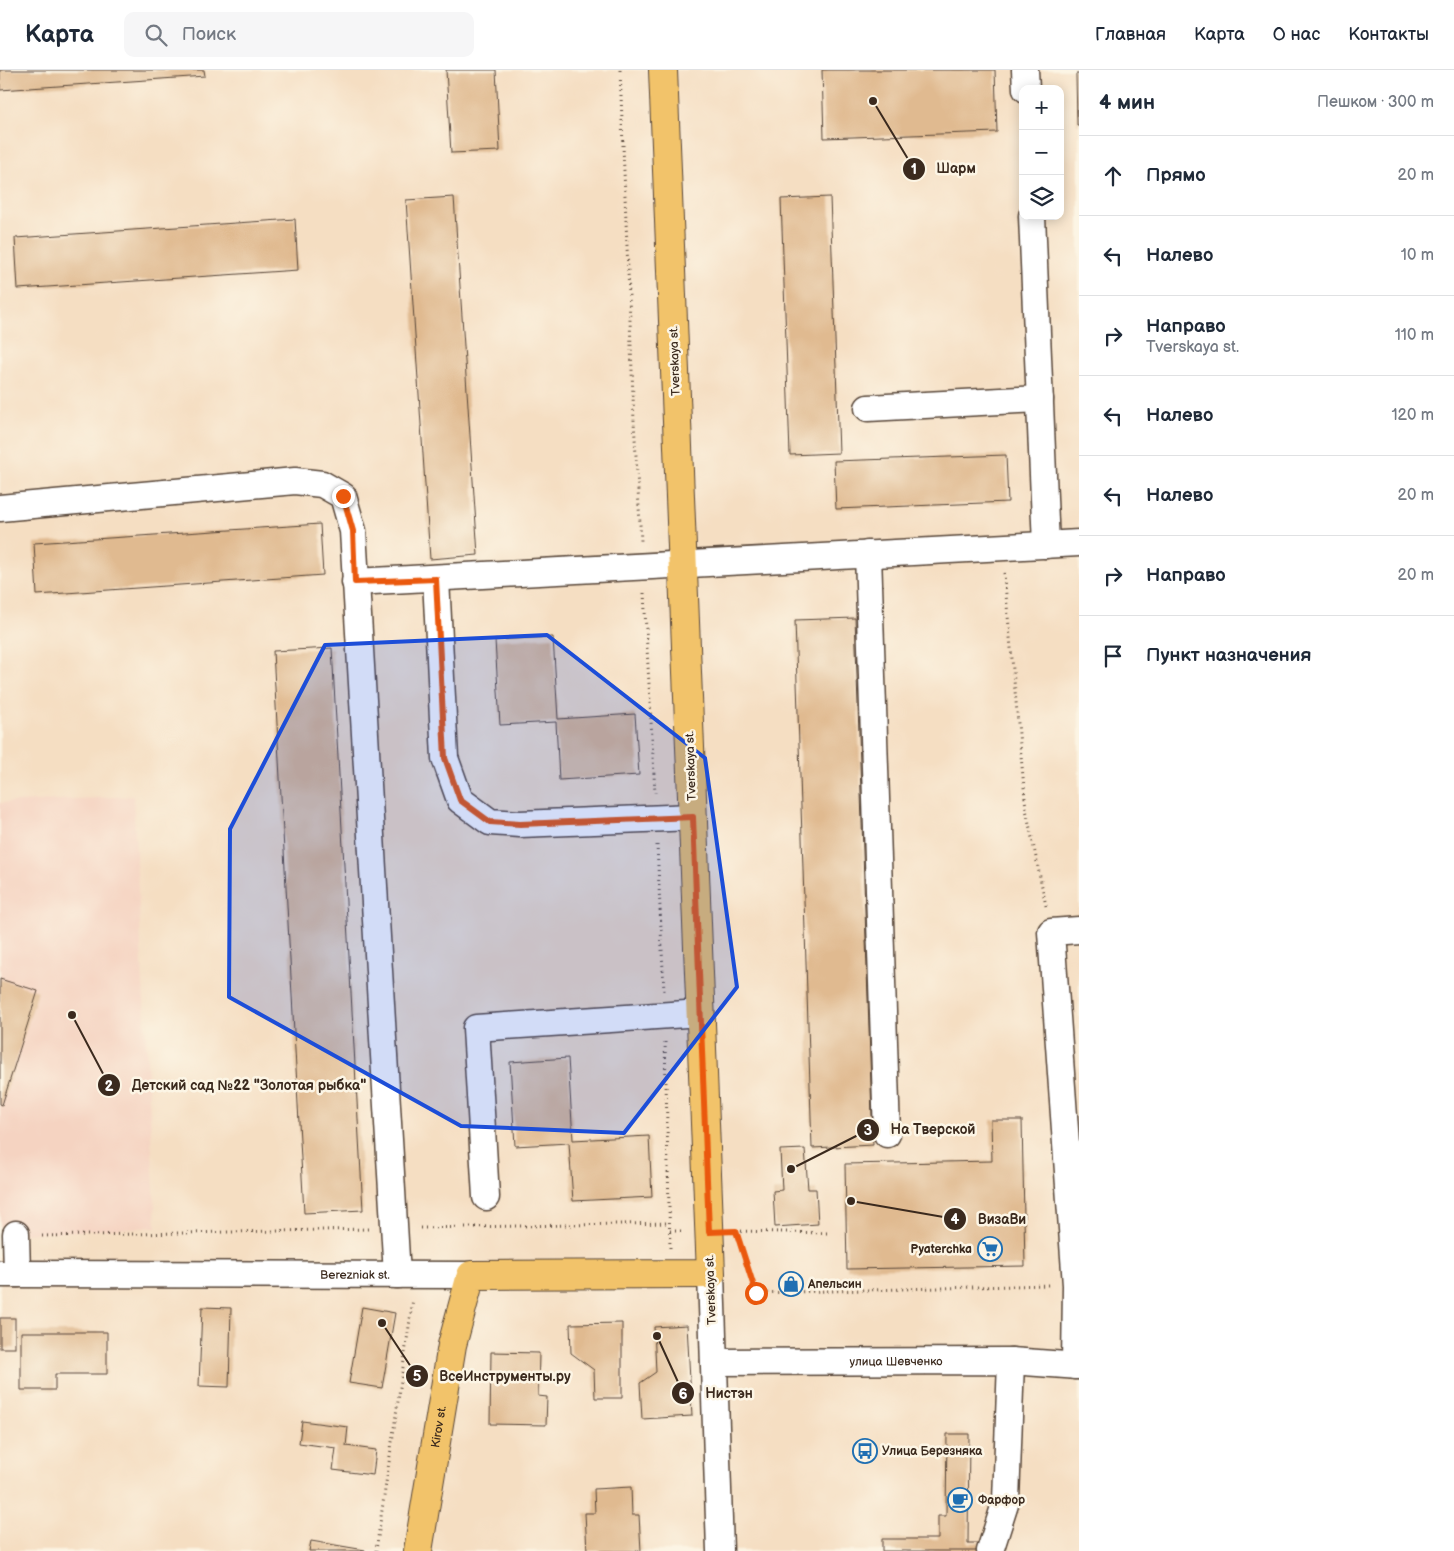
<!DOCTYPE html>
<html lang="ru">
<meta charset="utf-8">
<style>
:root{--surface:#fff;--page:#f6f6f7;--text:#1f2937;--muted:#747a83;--line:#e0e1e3}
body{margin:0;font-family:"Balsamiq Sans",sans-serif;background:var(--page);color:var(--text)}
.controls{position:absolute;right:15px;top:15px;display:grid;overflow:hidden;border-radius:10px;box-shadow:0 2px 12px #0003}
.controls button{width:45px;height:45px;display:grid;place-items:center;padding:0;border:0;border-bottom:1px solid var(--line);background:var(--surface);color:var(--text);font:25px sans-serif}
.stop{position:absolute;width:15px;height:15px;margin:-11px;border:4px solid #ea580c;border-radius:50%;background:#fff}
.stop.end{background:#ea580c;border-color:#fff;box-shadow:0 1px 5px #0008}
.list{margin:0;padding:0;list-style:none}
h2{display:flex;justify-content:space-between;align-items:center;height:65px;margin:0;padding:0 20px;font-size:21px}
h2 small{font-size:16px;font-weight:400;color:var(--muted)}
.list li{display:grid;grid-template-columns:32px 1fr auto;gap:15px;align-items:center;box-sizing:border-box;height:80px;padding:0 20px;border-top:1px solid var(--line)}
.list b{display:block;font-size:19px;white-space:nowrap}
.list p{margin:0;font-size:16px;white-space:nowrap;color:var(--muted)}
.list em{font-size:16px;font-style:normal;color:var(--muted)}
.icon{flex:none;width:28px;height:28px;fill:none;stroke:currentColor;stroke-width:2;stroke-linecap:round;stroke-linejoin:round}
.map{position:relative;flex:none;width:1079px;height:1481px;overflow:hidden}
header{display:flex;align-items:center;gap:30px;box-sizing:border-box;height:70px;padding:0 25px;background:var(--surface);border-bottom:1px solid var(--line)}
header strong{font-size:24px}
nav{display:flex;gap:28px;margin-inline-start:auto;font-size:18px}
.search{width:350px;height:45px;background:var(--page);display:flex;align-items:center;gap:12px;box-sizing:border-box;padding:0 18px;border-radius:10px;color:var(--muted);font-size:19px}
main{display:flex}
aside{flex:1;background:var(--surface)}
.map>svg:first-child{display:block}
.built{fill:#f5d3c1}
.building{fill:#e0ba90}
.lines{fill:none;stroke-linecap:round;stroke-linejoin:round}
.minor-casing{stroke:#574537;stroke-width:29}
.major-casing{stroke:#574537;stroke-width:30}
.path{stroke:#574537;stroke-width:3;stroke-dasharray:1 4;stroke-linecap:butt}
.minor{stroke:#fff;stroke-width:26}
.major{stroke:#f2c36a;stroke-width:28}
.route{stroke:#ea580c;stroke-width:6}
.marked{fill:#1d4ed8;fill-opacity:0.2;stroke:#1d4ed8;stroke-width:4;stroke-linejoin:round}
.labels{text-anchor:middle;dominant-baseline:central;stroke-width:5;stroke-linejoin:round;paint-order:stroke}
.street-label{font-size:12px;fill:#3b2a1e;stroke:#fcf5e5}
.poi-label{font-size:12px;font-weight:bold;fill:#3b2a1e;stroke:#fcf5e5;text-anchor:start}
.leader{fill:none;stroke:#3b2a1e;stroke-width:2}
.callout-dot{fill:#3b2a1e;stroke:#fcf5e5;stroke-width:2}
.mark-label{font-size:15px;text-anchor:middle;font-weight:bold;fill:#fff}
.callout-label{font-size:14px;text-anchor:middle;font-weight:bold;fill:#3b2a1e;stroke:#fcf5e5;stroke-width:5;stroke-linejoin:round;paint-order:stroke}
</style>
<header>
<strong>Карта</strong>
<div class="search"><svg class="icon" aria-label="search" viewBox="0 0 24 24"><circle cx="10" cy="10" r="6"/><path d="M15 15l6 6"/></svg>Поиск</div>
<nav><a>Главная</a><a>Карта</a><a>О нас</a><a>Контакты</a></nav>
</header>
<main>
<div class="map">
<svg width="1079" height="1481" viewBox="0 0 1079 1481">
<rect width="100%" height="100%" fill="#fcf5e5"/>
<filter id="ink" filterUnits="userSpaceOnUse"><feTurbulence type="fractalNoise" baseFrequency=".02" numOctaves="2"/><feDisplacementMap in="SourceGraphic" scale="10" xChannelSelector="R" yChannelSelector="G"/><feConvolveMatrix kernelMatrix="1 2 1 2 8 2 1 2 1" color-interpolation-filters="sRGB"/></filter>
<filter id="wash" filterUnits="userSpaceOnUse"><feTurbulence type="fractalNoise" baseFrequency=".0096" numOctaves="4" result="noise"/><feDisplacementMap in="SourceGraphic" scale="20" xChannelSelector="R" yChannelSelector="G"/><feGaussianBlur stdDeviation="1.12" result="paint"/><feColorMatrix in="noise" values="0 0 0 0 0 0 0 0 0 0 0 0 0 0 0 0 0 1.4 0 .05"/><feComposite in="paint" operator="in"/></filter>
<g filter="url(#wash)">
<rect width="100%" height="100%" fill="#f5dec2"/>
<!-- built -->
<path class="built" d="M133,726L156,1157L0,1165V733Z"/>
<g id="blocks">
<!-- building -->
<g class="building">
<path d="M0,0H204L205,6L0,20Z"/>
<path d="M446,0H496L500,81L451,83Z"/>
<path d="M822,0H995L997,62L824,68Z"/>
<path d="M1076,4H1079V55H1077Z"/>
<path d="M454,127L478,485L430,489L406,130Z"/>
<path d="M830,127L839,383L790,385L781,129Z"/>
<path d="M295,149L298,200L18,219L15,168Z"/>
<path d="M1006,385L1008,432L836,439L834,391Z"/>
<path d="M320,454L323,505L37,525L34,473Z"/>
<path d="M855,548L873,1075L812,1078L795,550Z"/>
<path d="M553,567L558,649L635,644L639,705L559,710L556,652L500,655L495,570Z"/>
<path d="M332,578L363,1140L304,1143L273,581Z"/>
<path d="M0,909L38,921L2,1035L0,1034Z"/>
<path d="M568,988L573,1070L649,1066L652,1127L573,1131L569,1073L515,1076L510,992Z"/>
<path d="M991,1050H1022L1025,1196L847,1199L845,1094L992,1091Z"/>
<path d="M805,1079L808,1119H816L818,1154L775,1157L773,1121L782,1120L780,1080Z"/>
<path d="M202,1237L231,1238L229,1317L199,1316Z"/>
<path d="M362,1237L395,1243L382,1318L349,1313Z"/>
<rect x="0" y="1248" width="15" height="30"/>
<path d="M622,1253V1328H595L594,1300L571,1283L570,1254Z"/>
<path d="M687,1255L692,1346L642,1349L640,1313L656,1302L654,1257Z"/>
<path d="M21,1262H107V1304H55V1320H21Z"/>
<path d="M491,1282L539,1283L538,1326L547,1327L546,1355L490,1354Z"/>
<path d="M302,1351L348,1357L346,1376L376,1380L373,1405L333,1400L336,1378L299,1373Z"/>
<path d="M947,1364H969L968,1473H979V1481H882V1469H938V1446H946Z"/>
<path d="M631,1417L632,1445H639L641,1481H587L585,1443H595L594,1419Z"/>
<path d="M311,1471L365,1480V1481H309Z"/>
</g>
</g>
</g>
<g filter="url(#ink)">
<use href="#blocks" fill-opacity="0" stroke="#574537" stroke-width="1"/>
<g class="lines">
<defs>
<g id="minor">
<path d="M1025,0L1026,19"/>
<path d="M1032,146L1046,475"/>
<path d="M868,338L1040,329"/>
<path d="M0,438L295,411L322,414L343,426L353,461L397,1205"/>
<path d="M868,484L887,1064"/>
<path d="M436,509L445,688L460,730L490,752L520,754L693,747"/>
<path d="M355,512L1079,473"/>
<path d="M486,1127L476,958L701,943"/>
<path d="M16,1164L17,1204"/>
<path id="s1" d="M0,1204L471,1205"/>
<path d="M711,1204L720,1481"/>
<path id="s2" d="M714,1292L1011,1291L1079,1296"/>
<path d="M1075,1296L1076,1215L1051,862L1079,860"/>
<path d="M990,1481L1006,1431L1011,1291"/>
</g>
<g id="major">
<path id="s3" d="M418,1481L452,1275L471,1205L711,1204L663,0"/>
</g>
</defs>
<!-- minor casing -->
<use href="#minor" class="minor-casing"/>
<!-- major casing -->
<use href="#major" class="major-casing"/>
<!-- path -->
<g class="path">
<path d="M620,0L634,351L641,471"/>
<path d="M1004,503L1026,739L1046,836"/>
<path d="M644,523L655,723"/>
<path d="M657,775L664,921"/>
<path d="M665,972L670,1178"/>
<path d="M420,1158L669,1153"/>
<path d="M670,1161H682"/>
<path d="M736,1161L828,1163"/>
<path d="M42,1166L368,1159"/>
<path d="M738,1167L756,1223L1050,1215"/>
<path d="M376,1481L413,1229"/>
</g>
<!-- minor -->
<use href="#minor" class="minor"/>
<!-- major -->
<use href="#major" class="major"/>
</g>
</g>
<g class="lines" filter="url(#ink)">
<!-- route -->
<path class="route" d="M343,426L353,461L355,512L436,509L445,688L460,730L490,752L520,754L693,747L709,1162L736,1161L756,1223"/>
</g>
<!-- marked area -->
<path class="marked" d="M547,565L705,688L737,917L624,1063L461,1056L229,927L230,759L325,575Z"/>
<!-- icons -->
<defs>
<symbol id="supermarket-ring" viewBox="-11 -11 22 22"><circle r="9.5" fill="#fcf5e5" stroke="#1f6fb2" stroke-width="1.5"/><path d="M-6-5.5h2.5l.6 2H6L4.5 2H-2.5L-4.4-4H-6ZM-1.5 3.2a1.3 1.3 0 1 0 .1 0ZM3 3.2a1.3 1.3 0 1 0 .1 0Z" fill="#1f6fb2"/></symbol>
<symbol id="shop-ring" viewBox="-11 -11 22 22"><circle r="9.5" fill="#fcf5e5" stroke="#1f6fb2" stroke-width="1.5"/><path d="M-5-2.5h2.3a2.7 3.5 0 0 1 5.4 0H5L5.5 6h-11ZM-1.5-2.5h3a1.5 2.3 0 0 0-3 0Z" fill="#1f6fb2"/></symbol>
<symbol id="bus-ring" viewBox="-11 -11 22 22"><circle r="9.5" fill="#fcf5e5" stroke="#1f6fb2" stroke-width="1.5"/><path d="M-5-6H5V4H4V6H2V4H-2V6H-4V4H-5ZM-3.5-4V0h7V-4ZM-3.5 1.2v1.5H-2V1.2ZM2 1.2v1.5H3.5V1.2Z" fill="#1f6fb2"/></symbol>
<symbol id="cafe-ring" viewBox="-11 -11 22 22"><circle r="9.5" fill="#fcf5e5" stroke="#1f6fb2" stroke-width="1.5"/><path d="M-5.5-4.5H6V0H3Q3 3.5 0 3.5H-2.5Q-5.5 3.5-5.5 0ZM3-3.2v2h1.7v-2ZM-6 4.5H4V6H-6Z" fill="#1f6fb2"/></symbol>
</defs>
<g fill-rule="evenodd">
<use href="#supermarket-ring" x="976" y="1165" width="28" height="28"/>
<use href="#shop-ring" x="777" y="1200" width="28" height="28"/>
<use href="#bus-ring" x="851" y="1367" width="28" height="28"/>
<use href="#cafe-ring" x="946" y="1416" width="28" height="28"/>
</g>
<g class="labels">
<!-- street labels -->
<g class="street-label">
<text transform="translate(675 291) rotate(-92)">Tverskaya st.</text>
<text transform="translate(691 696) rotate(-92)">Tverskaya st.</text>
<text stroke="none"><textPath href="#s1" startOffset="355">Berezniak st.</textPath></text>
<text transform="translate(711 1220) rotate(-92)">Tverskaya st.</text>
<text stroke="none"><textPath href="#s2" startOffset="182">улица Шевченко</textPath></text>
<text stroke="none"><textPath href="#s3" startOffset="126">Kirov st.</textPath></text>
</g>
<!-- poi labels -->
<g class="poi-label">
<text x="972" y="1179" text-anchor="end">Pyaterchka</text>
<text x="808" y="1214">Апельсин</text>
<text x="882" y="1381">Улица Березняка</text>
<text x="978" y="1430">Фарфор</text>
</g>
</g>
<!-- callouts -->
<path class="leader" d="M873 31L914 99M72 945L109 1015M791 1099L868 1060M851 1131L955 1149M382 1253L417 1306M657 1266L683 1323"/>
<g class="callout-dot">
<circle cx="873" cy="31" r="5"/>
<circle cx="72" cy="945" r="5"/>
<circle cx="791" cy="1099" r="5"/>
<circle cx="851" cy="1131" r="5"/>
<circle cx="382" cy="1253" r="5"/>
<circle cx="657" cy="1266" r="5"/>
<circle cx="914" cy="99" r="12"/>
<circle cx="109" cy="1015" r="12"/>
<circle cx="868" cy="1060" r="12"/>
<circle cx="955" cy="1149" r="12"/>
<circle cx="417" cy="1306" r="12"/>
<circle cx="683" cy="1323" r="12"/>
</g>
<g class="mark-label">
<text x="914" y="104">1</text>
<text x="109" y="1021">2</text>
<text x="868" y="1065">3</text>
<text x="955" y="1154">4</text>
<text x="417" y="1311">5</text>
<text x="683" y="1329">6</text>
</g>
<g class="callout-label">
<text x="956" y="103">Шарм</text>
<text x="249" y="1020">Детский сад №22 "Золотая рыбка"</text>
<text x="933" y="1064">На Тверской</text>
<text x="1002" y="1154">ВизаВи</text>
<text x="505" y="1311">ВсеИнструменты.ру</text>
<text x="729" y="1328">Нистэн</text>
</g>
</svg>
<div class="controls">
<button>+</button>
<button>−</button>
<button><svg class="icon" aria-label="layers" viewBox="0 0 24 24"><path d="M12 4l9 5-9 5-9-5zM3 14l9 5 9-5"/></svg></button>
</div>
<div class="stop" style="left:756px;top:1223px"></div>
<div class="stop end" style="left:343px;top:426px"></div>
</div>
<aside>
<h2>4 мин<small>Пешком · 300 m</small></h2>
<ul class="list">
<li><svg class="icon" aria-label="ahead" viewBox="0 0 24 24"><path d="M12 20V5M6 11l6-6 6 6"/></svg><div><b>Прямо</b></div><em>20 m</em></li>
<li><svg class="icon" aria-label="left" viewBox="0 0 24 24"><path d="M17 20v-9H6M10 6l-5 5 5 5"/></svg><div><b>Налево</b></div><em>10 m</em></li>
<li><svg class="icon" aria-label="right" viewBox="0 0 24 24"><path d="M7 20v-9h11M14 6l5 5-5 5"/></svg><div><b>Направо</b><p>Tverskaya st.</p></div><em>110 m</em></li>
<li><svg class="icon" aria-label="left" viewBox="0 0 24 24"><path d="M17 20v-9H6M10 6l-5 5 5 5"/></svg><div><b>Налево</b></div><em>120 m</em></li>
<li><svg class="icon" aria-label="left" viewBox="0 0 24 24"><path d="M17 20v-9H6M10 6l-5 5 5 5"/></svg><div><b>Налево</b></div><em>20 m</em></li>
<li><svg class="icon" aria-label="right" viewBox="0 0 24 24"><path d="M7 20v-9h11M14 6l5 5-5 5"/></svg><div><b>Направо</b></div><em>20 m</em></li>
<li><svg class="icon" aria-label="arrive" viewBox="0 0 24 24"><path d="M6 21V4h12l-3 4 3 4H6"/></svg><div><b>Пункт назначения</b></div></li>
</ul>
</aside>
</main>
